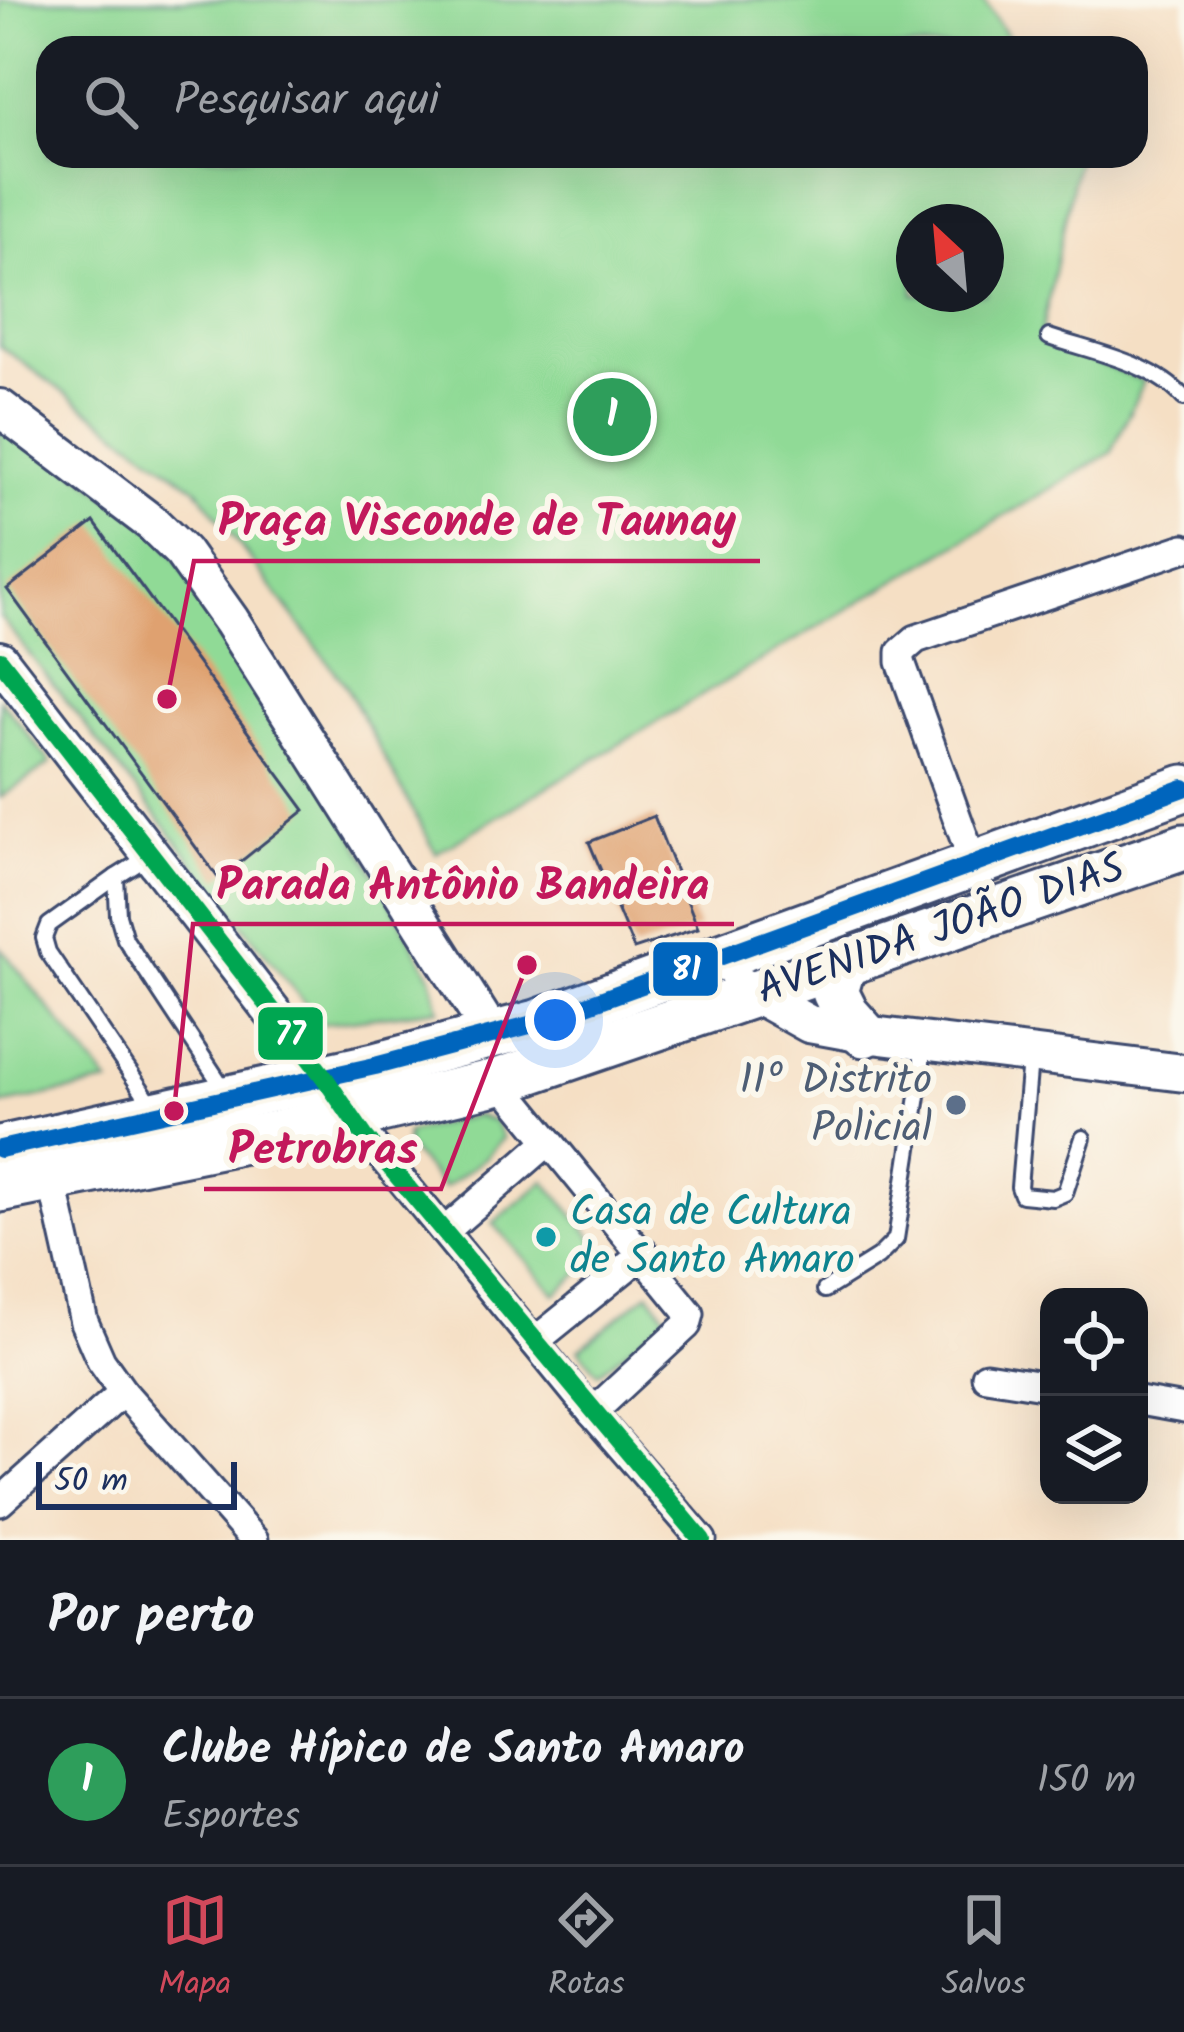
<!DOCTYPE html>
<html lang="pt">
<meta charset="utf-8">
<style>
:root{--surface:#171b24;--page:#242831;--text:#f1f3f6;--muted:#9ea1a6;--line:#363941;--accent:#d1495b}
body{margin:0;font-family:Kalam,sans-serif;background:var(--page);color:var(--text)}
.controls{position:absolute;right:36px;bottom:36px;display:grid;overflow:hidden;border-radius:24px;box-shadow:0 12px 48px #0002}
.controls button{width:108px;height:108px;display:grid;place-items:center;padding:0;border:0;border-bottom:3px solid var(--line);background:var(--surface);color:var(--text);font:60px sans-serif}
.compass{position:absolute;left:896px;top:204px;width:108px;height:108px;border-radius:50%;background:var(--surface);box-shadow:0 12px 48px #0002;rotate:334deg}
.scale{position:absolute;left:36px;bottom:30px;width:201px;box-sizing:border-box;padding-left:12px;border:6px solid #1b2f5e;border-top:0;font-size:33px;line-height:42px;white-space:nowrap;color:#1b2f5e;-webkit-text-stroke:9px #fbf7ec;paint-order:stroke}
.you{position:absolute;left:555px;top:1020px;width:42px;height:42px;margin:-30px;border:9px solid #fff;border-radius:50%;background:#1a73e8;box-shadow:0 0 0 18px #1a73e833}
.badge{display:grid;place-items:center;width:78px;height:78px;border-radius:50%;background:var(--accent);color:#fff;font-size:39px;font-weight:700}
.pin{position:absolute;translate:-50% -50%;border:6px solid #fff;box-shadow:0 3px 12px #0006}
.list{margin:0;padding:0;list-style:none}
h2{display:flex;justify-content:space-between;align-items:center;height:156px;margin:0;padding:0 48px;font-size:51px}
h2 small{font-size:39px;font-weight:400;color:var(--muted)}
.list li{display:grid;grid-template-columns:78px 1fr auto;gap:36px;align-items:center;box-sizing:border-box;height:168px;padding:0 48px;border-top:3px solid var(--line)}
.list b{display:block;font-size:45px;white-space:nowrap}
.list p{margin:0;font-size:39px;white-space:nowrap;color:var(--muted)}
.list em{font-size:39px;font-style:normal;color:var(--muted)}
.icon{flex:none;width:66px;height:66px;fill:none;stroke:currentColor;stroke-width:2;stroke-linecap:round;stroke-linejoin:round}
.map{position:relative;flex:none;width:1184px;height:1540px;overflow:hidden}
.search{position:absolute;background:var(--surface);box-shadow:0 12px 48px #0002;left:36px;right:36px;top:36px;height:132px;display:flex;align-items:center;gap:30px;box-sizing:border-box;padding:0 42px;border-radius:36px;color:var(--muted);font-size:45px}
.sheet{height:324px;background:var(--surface)}
nav{display:flex;justify-content:space-around;align-items:center;box-sizing:border-box;height:168px;border-top:3px solid var(--line);background:var(--surface);font-size:33px;color:var(--muted)}
nav a{display:grid;justify-items:center;gap:6px}
nav .on{color:var(--accent)}
.map>svg:first-child{display:block}
.green{fill:#90da96;stroke:#56847a;stroke-width:3;fill-rule:evenodd}
.building{fill:#dfa170}
.lines{fill:none;stroke-linecap:round;stroke-linejoin:round}
.service-casing{stroke:#3c496d;stroke-width:20}
.minor-casing{stroke:#3c496d;stroke-width:33}
.tertiary-casing{stroke:#3c496d;stroke-width:42}
.primary-casing{stroke:#3c496d;stroke-width:51}
.service{stroke:#fff;stroke-width:14}
.minor{stroke:#fff;stroke-width:27}
.tertiary{stroke:#fff;stroke-width:36}
.primary{stroke:#fff;stroke-width:45}
.bus-1-casing{stroke:#fbf7ec;stroke-width:27}
.bus-2-casing{stroke:#fbf7ec;stroke-width:27}
.bus-1{stroke:#0065bd;stroke-width:18}
.bus-2{stroke:#00a651;stroke-width:18}
.service-dot{fill:#5c6f8a;stroke:#fbf7ec;stroke-width:4.5}
.culture-dot{fill:#0f9aa8;stroke:#fbf7ec;stroke-width:4.5}
.labels{text-anchor:middle;dominant-baseline:central;stroke-width:12;stroke-linejoin:round;paint-order:stroke}
.street-label{font-size:42px;fill:#1b2f5e;stroke:#fbf7ec}
.service-label{font-size:42px;fill:#4e5e75;stroke:#fbf7ec;text-anchor:end}
.culture-label{font-size:42px;fill:#0d838f;stroke:#fbf7ec;text-anchor:start}
.leader{fill:none;stroke:#c2185b;stroke-width:4.5}
.callout-dot{fill:#c2185b;stroke:#fbf7ec;stroke-width:4.5}
.callout-label{font-size:45px;text-anchor:middle;font-weight:bold;fill:#c2185b;stroke:#fbf7ec;stroke-width:12;stroke-linejoin:round;paint-order:stroke}
.line-badge{stroke:#fbf7ec;stroke-width:4.5}
.badge-label{font-size:33px;text-anchor:middle;font-weight:bold;fill:#fff}
</style>
<div class="map">
<svg width="1184" height="1540" viewBox="0 0 1184 1540">
<rect width="100%" height="100%" fill="#fbf7ec"/>
<filter id="ink" filterUnits="userSpaceOnUse"><feTurbulence type="fractalNoise" baseFrequency=".00833" numOctaves="2"/><feDisplacementMap in="SourceGraphic" scale="24" xChannelSelector="R" yChannelSelector="G"/><feConvolveMatrix kernelMatrix="1 2 1 2 8 2 1 2 1" color-interpolation-filters="sRGB"/></filter>
<filter id="wash" filterUnits="userSpaceOnUse"><feTurbulence type="fractalNoise" baseFrequency=".004" numOctaves="4" result="noise"/><feDisplacementMap in="SourceGraphic" scale="48" xChannelSelector="R" yChannelSelector="G"/><feGaussianBlur stdDeviation="2.7" result="paint"/><feColorMatrix in="noise" values="0 0 0 0 0 0 0 0 0 0 0 0 0 0 0 0 0 1.4 0 .05"/><feComposite in="paint" operator="in"/></filter>
<g filter="url(#wash)">
<rect width="100%" height="100%" fill="#f5dfc4"/>
<!-- green -->
<g class="green">
<path d="M0,0H983L1015,48H48V156H1078L1040,340L1144,381L1111,453L436,853L344,683L197,489L0,346ZM914,222H986V294H914Z"/>
<path d="M0,416L161,534L324,781L431,976L439,1009L321,1024L0,617Z"/>
<path d="M0,699L51,763L0,798Z"/>
<path d="M0,947L109,1083L0,1105Z"/>
<path d="M476,1115L494,1121L503,1138L485,1158L444,1188L406,1146L407,1133Z"/>
<path d="M545,1181L605,1252L555,1294L493,1223Z"/>
<path d="M649,1292L667,1317L598,1373L579,1349Z"/>
</g>
<g id="blocks">
<!-- building -->
<g class="building">
<path d="M94,522L305,810L219,879L7,589Z"/>
<path d="M654,816L698,928L634,949L589,842Z"/>
</g>
</g>
</g>
<g filter="url(#ink)">
<use href="#blocks" fill-opacity="0" stroke="#3c496d" stroke-width="3"/>
<g class="lines">
<defs>
<g id="service">
<path d="M1049,337C1092,352 1152,362 1184,398"/>
<path d="M151,855L116,877L118,915L125,939L224,1089"/>
<path d="M116,877L49,925L44,938L48,952L152,1105"/>
<path d="M1030,1059L1019,1187L1022,1195L1053,1198L1065,1193L1083,1138"/>
<path d="M825,1290L878,1257L896,1239L922,1070V1046"/>
</g>
<g id="minor">
<path d="M974,865L901,662V652L916,639L1184,548"/>
<path d="M500,1081L690,1314L687,1325L592,1413"/>
<path d="M350,1117L592,1413L702,1540"/>
<path d="M52,1179L84,1322L101,1361L123,1392L254,1540"/>
<path d="M444,1232L549,1141"/>
<path d="M534,1342L644,1253"/>
<path d="M986,1376L1049,1386"/>
<path d="M1139,1401L1184,1409"/>
<path d="M0,1502L123,1392"/>
</g>
<g id="tertiary">
<path d="M0,408L153,524L182,552L231,621L493,1036"/>
<path d="M0,660L336,1094"/>
<path d="M739,985L809,1024L864,1034L1184,1073"/>
</g>
<g id="primary">
<path d="M843,965L835,992L846,1014L864,1034"/>
<path d="M0,1149L375,1066L537,1023L1184,788"/>
<path d="M0,1189L279,1133L500,1081L1184,847"/>
</g>
</defs>
<!-- service casing -->
<use href="#service" class="service-casing"/>
<!-- minor casing -->
<use href="#minor" class="minor-casing"/>
<!-- tertiary casing -->
<use href="#tertiary" class="tertiary-casing"/>
<!-- primary casing -->
<use href="#primary" class="primary-casing"/>
<!-- service -->
<use href="#service" class="service"/>
<!-- minor -->
<use href="#minor" class="minor"/>
<!-- tertiary -->
<use href="#tertiary" class="tertiary"/>
<!-- primary -->
<use href="#primary" class="primary"/>
<defs>
<path id="bus-1" d="M0,1149L375,1066L537,1023L1184,788"/>
<path id="bus-2" d="M0,660L324,1077L365,1137L702,1540"/>
</defs>
<!-- bus-1 casing -->
<use href="#bus-1" class="bus-1-casing"/>
<!-- bus-2 casing -->
<use href="#bus-2" class="bus-2-casing"/>
<!-- bus-1 -->
<use href="#bus-1" class="bus-1"/>
<!-- bus-2 -->
<use href="#bus-2" class="bus-2"/>
</g>
</g>
<!-- markers -->
<circle class="service-dot" cx="956" cy="1105" r="12"/>
<circle class="culture-dot" cx="546" cy="1237" r="12"/>
<g class="labels">
<!-- street labels -->
<g class="street-label">
<text transform="translate(941 930) rotate(-19)">AVENIDA JOÃO DIAS</text>
</g>
<!-- service labels -->
<g class="service-label">
<text x="932" y="1081">11º Distrito<tspan x="932" dy="48">Policial</tspan></text>
</g>
<!-- culture labels -->
<g class="culture-label">
<text x="570" y="1213">Casa de Cultura<tspan x="570" dy="48">de Santo Amaro</tspan></text>
</g>
</g>
<!-- callouts -->
<path class="leader" d="M167 699L194 561H760M174 1111L193 924H734M527 965L441 1189H204"/>
<g class="callout-dot">
<circle cx="167" cy="699" r="12"/>
<circle cx="174" cy="1111" r="12"/>
<circle cx="527" cy="965" r="12"/>
</g>
<g class="callout-label">
<text x="477" y="536">Praça Visconde de Taunay</text>
<text x="463" y="900">Parada Antônio Bandeira</text>
<text x="323" y="1164">Petrobras</text>
</g>
<g class="line-badge">
<rect x="651" y="940" width="69" height="58" rx="12" fill="#0065bd"/>
<rect x="256" y="1005" width="69" height="57" rx="12" fill="#00a651"/>
</g>
<g class="badge-label">
<text x="686" y="980">81</text>
<text x="290" y="1045">77</text>
</g>
</svg>
<div class="controls">
<button><svg class="icon" aria-label="locate" viewBox="0 0 24 24"><circle cx="12" cy="12" r="6"/><path d="M12 2v4M12 18v4M2 12h4M18 12h4"/></svg></button>
<button><svg class="icon" aria-label="layers" viewBox="0 0 24 24"><path d="M12 4l9 5-9 5-9-5zM3 14l9 5 9-5"/></svg></button>
</div>
<svg class="compass" viewBox="-18 -18 36 36"><path d="M0-13l5 13h-10z" fill="#e53935"/><path d="M0 13l5-13h-10z" fill="#9ea1a6"/></svg>
<div class="scale">50 m</div>
<div class="you"></div>
<div class="pin badge" style="left:612px;top:417px;background:#2e9e5b">1</div>
<div class="search"><svg class="icon" aria-label="search" viewBox="0 0 24 24"><circle cx="10" cy="10" r="6"/><path d="M15 15l6 6"/></svg>Pesquisar aqui</div>
</div>
<section class="sheet">
<h2>Por perto<small></small></h2>
<ul class="list">
<li><span class="badge" style="background:#2e9e5b">1</span><div><b>Clube Hípico de Santo Amaro</b><p>Esportes</p></div><em>150 m</em></li>
</ul>
</section>
<nav>
<a class="on"><svg class="icon" aria-label="map" viewBox="0 0 24 24"><path d="M3 6l6-2 6 2 6-2v14l-6 2-6-2-6 2zM9 4v14M15 6v14"/></svg>Mapa</a>
<a><svg class="icon" aria-label="directions" viewBox="0 0 24 24"><path d="M12 3l9 9-9 9-9-9zM9 14v-3h6M13 9l2 2-2 2"/></svg>Rotas</a>
<a><svg class="icon" aria-label="saved" viewBox="0 0 24 24"><path d="M7 4h10v16l-5-4-5 4z"/></svg>Salvos</a>
</nav>
